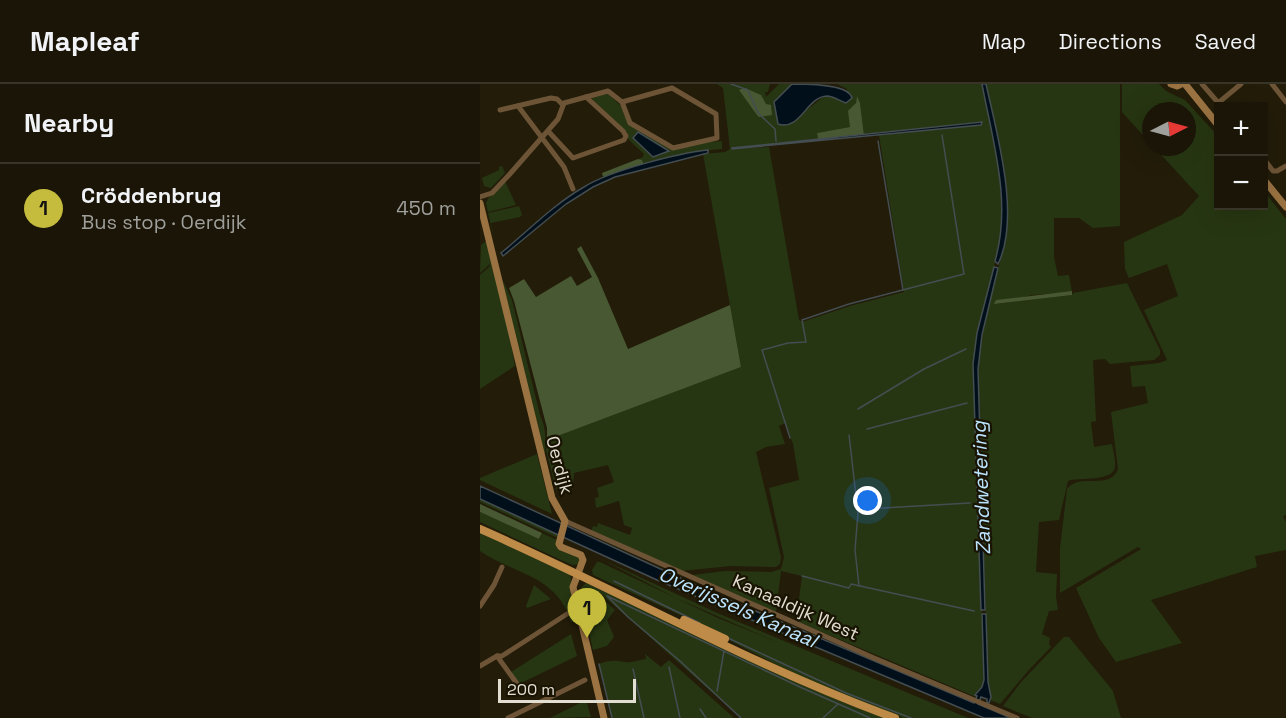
<!DOCTYPE html>
<meta charset="utf-8">
<style>
:root{--surface:#1a1507;--page:#231e11;--text:#f1f3f6;--muted:#9f9f9b;--line:#383428;--accent:#c5bc3d}
body{margin:0;font-family:"Space Grotesk",sans-serif;background:var(--page);color:var(--text)}
.controls{position:absolute;right:18px;top:18px;display:grid;overflow:hidden;border-radius:0px;box-shadow:0 6px 24px #0002}
.controls button{width:54px;height:54px;display:grid;place-items:center;padding:0;border:0;border-bottom:2px solid var(--line);background:var(--surface);color:var(--text);font:30px sans-serif}
.compass{position:absolute;left:662px;top:18px;width:54px;height:54px;border-radius:50%;background:var(--surface);box-shadow:0 6px 24px #0002;rotate:84deg}
.scale{position:absolute;left:18px;bottom:15px;width:138px;box-sizing:border-box;padding-left:6px;border:3px solid #e2ded2;border-top:0;font-size:16px;line-height:21px;white-space:nowrap;color:#e2ded2;-webkit-text-stroke:4px #191302;paint-order:stroke}
.you{position:absolute;left:388px;top:417px;width:21px;height:21px;margin:-15px;border:4px solid #fff;border-radius:50%;background:#1a73e8;box-shadow:0 0 0 9px #1a73e833}
.badge{display:grid;place-items:center;width:39px;height:39px;border-radius:50%;background:var(--accent);color:#111;font-size:20px;font-weight:700}
.pin{position:absolute;translate:-50% -50px;filter:drop-shadow(0 2px 3px #0008)}
.pin::after{content:'';position:absolute;top:32px;width:21px;height:18px;background:inherit;clip-path:polygon(0 0,100% 0,50% 100%)}
.list{margin:0;padding:0;list-style:none}
h2{display:flex;justify-content:space-between;align-items:center;height:78px;margin:0;padding:0 24px;font-size:26px}
h2 small{font-size:20px;font-weight:400;color:var(--muted)}
.list li{display:grid;grid-template-columns:39px 1fr auto;gap:18px;align-items:center;box-sizing:border-box;height:90px;padding:0 24px;border-top:2px solid var(--line)}
.list b{display:block;font-size:22px;white-space:nowrap}
.list p{margin:0;font-size:20px;white-space:nowrap;color:var(--muted)}
.list em{font-size:20px;font-style:normal;color:var(--muted)}
.map{position:relative;flex:none;width:806px;height:634px;overflow:hidden}
header{display:flex;align-items:center;gap:36px;box-sizing:border-box;height:84px;padding:0 30px;background:var(--surface);border-bottom:2px solid var(--line)}
header strong{font-size:28px}
nav{display:flex;gap:33px;margin-inline-start:auto;font-size:21px}
main{display:flex}
aside{flex:1;background:var(--surface)}
.map>svg:first-child{display:block}
.green{fill:#273612;fill-rule:evenodd}
.forest{fill:#475832}
.water{fill:#000f1a;stroke:#444d51;stroke-width:1.5}
.lines{fill:none;stroke-linecap:round;stroke-linejoin:round}
.stream{stroke:#444d51;stroke-width:1.5}
.street{stroke:#6d5436;stroke-width:5}
.secondary{stroke:#9b7342;stroke-width:7}
.primary{stroke:#bf8b49;stroke-width:8}
.labels{text-anchor:middle;dominant-baseline:central;stroke-width:4.5;stroke-linejoin:round;paint-order:stroke}
.street-label{font-size:18px;fill:#e2ded2;stroke:#191302}
.water-label{font-size:20px;font-style:italic;fill:#bbe4fe;stroke:#191302}
</style>
<header>
<strong>Mapleaf</strong>
<nav><a>Map</a><a>Directions</a><a>Saved</a></nav>
</header>
<main>
<aside>
<h2>Nearby<small></small></h2>
<ul class="list">
<li><span class="badge">1</span><div><b>Cröddenbrug</b><p>Bus stop · Oerdijk</p></div><em>450 m</em></li>
</ul>
</aside>
<div class="map">
<svg width="806" height="634" viewBox="0 0 806 634">
<rect width="100%" height="100%" fill="#221c09"/>
<!-- green -->
<g class="green">
<path d="M237,0H290L288,8H285L286,13L299,0H312L294,18L298,40L328,25L342,14L349,12L366,19L367,5L357,0H502L520,91L523,130L521,155L497,249L493,280L504,596L502,603L495,610L496,613L316,537L322,492L301,487L296,528L212,491L245,487L291,488L301,485L304,473L289,404L319,396L313,360L305,339L299,342L305,360L286,363L276,368L301,473L300,480L296,483L251,482L201,487L111,447L113,442L117,443L118,439L150,451L152,444L144,441L139,417L116,424L115,414L119,413L117,404L134,398L128,381L94,389L93,401L76,405L66,366L67,356L261,283L223,70L245,68L250,65L243,4ZM377,13L380,19L384,51L501,41L399,51L424,208L370,222L322,238L319,236L289,63L252,65L338,55L337,49L371,43Z"/>
<path d="M506,0H640V142L613,144L599,134H574V173L578,192L589,191L592,208L552,211L515,220L592,211L593,209L647,199L680,266V271L674,276L630,280L625,275L613,276L616,337L611,338L614,363L632,360C633,367 636,376 635,383C633,398 599,393 588,397L579,436L559,438L556,488L577,490L576,513L578,526L569,527L562,550L570,554L569,560L571,563L548,587L520,620L510,616L508,598L498,285C502,237 519,193 526,146C533,100 516,45 506,0Z"/>
<path d="M642,0H679L686,7L705,16L738,52V122H784V107L806,135V431L803,432L806,438V466L775,472L777,483L671,516L702,559L636,578L619,554L596,504L661,465L658,463L580,509V464L587,405C599,388 630,407 638,385L631,328L668,319L665,302L652,303L650,282L679,279L687,276L664,226L698,212L687,180L649,194L645,185L644,158L702,131L719,112L674,63H707V27H671V60L642,28Z"/>
<path d="M128,10L141,22L148,40L192,66L219,59L242,57V65L220,67L164,81L162,76L158,75L163,73L164,70L148,55L147,48L112,15L113,13Z"/>
<path d="M22,82L25,89L11,104L4,102L2,94L19,86V83Z"/>
<path d="M25,97L36,121L8,128L6,119L10,111Z"/>
<path d="M39,122L42,131L40,133L11,139L14,154L8,129Z"/>
<path d="M5,158H8L24,222L35,282L0,305V191L10,182V180L0,189L1,161Z"/>
<path d="M22,195L32,216L60,331C66,344 66,355 65,369L63,370Z"/>
<path d="M57,370L72,430L0,396V394Z"/>
<path d="M0,415L78,450V454L0,418Z"/>
<path d="M0,428L60,455L62,449L77,456L100,475L99,480L93,481L81,476L0,438Z"/>
<path d="M0,446L90,490L99,537L91,538C77,491 35,491 0,467Z"/>
<path d="M119,474L235,528L488,634H424L376,617L297,581L209,535L113,491L112,486L117,478H120L238,534L299,559L196,514Z"/>
<path d="M108,497L353,614L404,634H261L119,508L100,510V505Z"/>
<path d="M54,501L71,515L47,524L46,522Z"/>
<path d="M116,509L135,526L127,536L134,553L127,562L113,566L101,513Z"/>
<path d="M91,550L97,572L39,600L31,588Z"/>
<path d="M584,553H589L633,607L641,634H552L523,622L541,598Z"/>
<path d="M165,570L181,583L189,576L254,634H132L119,580C129,576 134,576 145,578C151,579 159,576 166,575Z"/>
<path d="M106,616L111,633L70,634Z"/>
</g>
<!-- forest -->
<g class="forest">
<path d="M265,4L281,11L286,20L291,21L292,31L279,33L277,31L259,6Z"/>
<path d="M377,12L380,19L384,51L338,55L337,49L370,43L368,27L376,19Z"/>
<path d="M158,75L162,76L164,81L123,93L122,89Z"/>
<path d="M101,162L118,194L148,265L250,221L261,283L67,356V344L34,217L29,204L44,195L56,213L91,192L97,202L112,193L97,165Z"/>
<path d="M592,207V211L514,220L516,216Z"/>
<path d="M0,420L62,449L59,455L0,428Z"/>
</g>
<!-- water -->
<g class="water">
<path d="M312,0C328,0 369,0 372,14L366,19C360,17 353,12 347,12C326,13 321,47 298,40L294,18Z"/>
<path d="M502,0H506C517,50 541,133 518,180L515,177C532,118 513,59 502,0Z"/>
<path d="M502,38L501,41L252,65V64Z"/>
<path d="M158,48L189,67L173,73L153,54Z"/>
<path d="M228,66V69L135,93L113,103L86,120L23,172L21,169C48,147 74,120 104,103C129,87 198,69 228,66Z"/>
<path d="M514,183L518,184L502,251L498,285L505,526H501L493,280L497,249Z"/>
<path d="M0,402L235,510L494,619L497,612L495,611L502,603L504,596L502,530H506L508,598L511,613L509,619L507,618V615L501,613L498,620L531,634H504L177,496L0,415Z"/>
</g>
<g class="lines">
<!-- stream -->
<g class="stream">
<path d="M251,0L268,6L278,29L295,45L296,57"/>
<path d="M398,57L423,206"/>
<path d="M378,325L444,285L486,265"/>
<path d="M387,345L487,319"/>
<path d="M369,351L378,429L375,466L379,502"/>
<path d="M310,354L282,266L308,259L326,258L322,236L369,220L484,190L462,51"/>
<path d="M385,425L490,419"/>
<path d="M322,492L369,504L371,500L494,527"/>
<path d="M134,497L220,539"/>
<path d="M248,554L366,609L431,634"/>
<path d="M119,580L132,634"/>
<path d="M189,583L200,634"/>
<path d="M153,585L164,634"/>
<path d="M237,607L244,567"/>
<path d="M220,625L226,634"/>
<path d="M261,634L200,577L148,533L127,512L320,603L390,634"/>
<path d="M343,634L358,620"/>
</g>
<!-- street -->
<g class="street">
<path d="M722,0L741,22"/>
<path d="M792,0L806,18"/>
<path d="M192,4L236,30L237,54L193,64L150,39L142,18Z"/>
<path d="M738,19L761,0"/>
<path d="M38,22L84,83L93,105"/>
<path d="M20,26L71,14L77,15L83,21"/>
<path d="M68,47L93,74L144,56L146,52L143,47L106,13"/>
<path d="M784,75L793,87H797L806,82"/>
<path d="M0,113L12,109L29,91L78,35L84,19L128,7L142,18"/>
<path d="M85,437L394,574L537,634"/>
<path d="M0,522L14,501L22,483"/>
<path d="M17,572L38,601"/>
<path d="M0,582L17,572H22L87,530"/>
<path d="M28,634L105,596"/>
</g>
<!-- secondary -->
<g class="secondary">
<path d="M691,0L697,2L701,0"/>
<path d="M705,0L738,41"/>
<path d="M784,96L806,123"/>
<path d="M0,119L72,414L85,437L79,460L81,463L101,471L103,476L93,503L124,634"/>
</g>
<!-- primary -->
<g class="primary">
<path d="M0,445C139,506 272,582 415,634"/>
<path d="M204,536L245,555"/>
</g>
</g>
<g class="labels">
<!-- street labels -->
<g class="street-label">
<text transform="translate(80 381) rotate(75)">Oerdijk</text>
<text transform="translate(316 523) rotate(24)">Kanaaldijk West</text>
</g>
<!-- water labels -->
<g class="water-label">
<text transform="translate(501 404) rotate(-92)">Zandwetering</text>
<text transform="translate(258 523) rotate(24)">Overijssels Kanaal</text>
</g>
</g>
</svg>
<div class="controls">
<button>+</button>
<button>−</button>
</div>
<svg class="compass" viewBox="-18 -18 36 36"><path d="M0-13l5 13h-10z" fill="#e53935"/><path d="M0 13l5-13h-10z" fill="#9f9f9b"/></svg>
<div class="scale">200 m</div>
<div class="you"></div>
<div class="pin badge" style="left:107px;top:554px">1</div>
</div>
</main>
